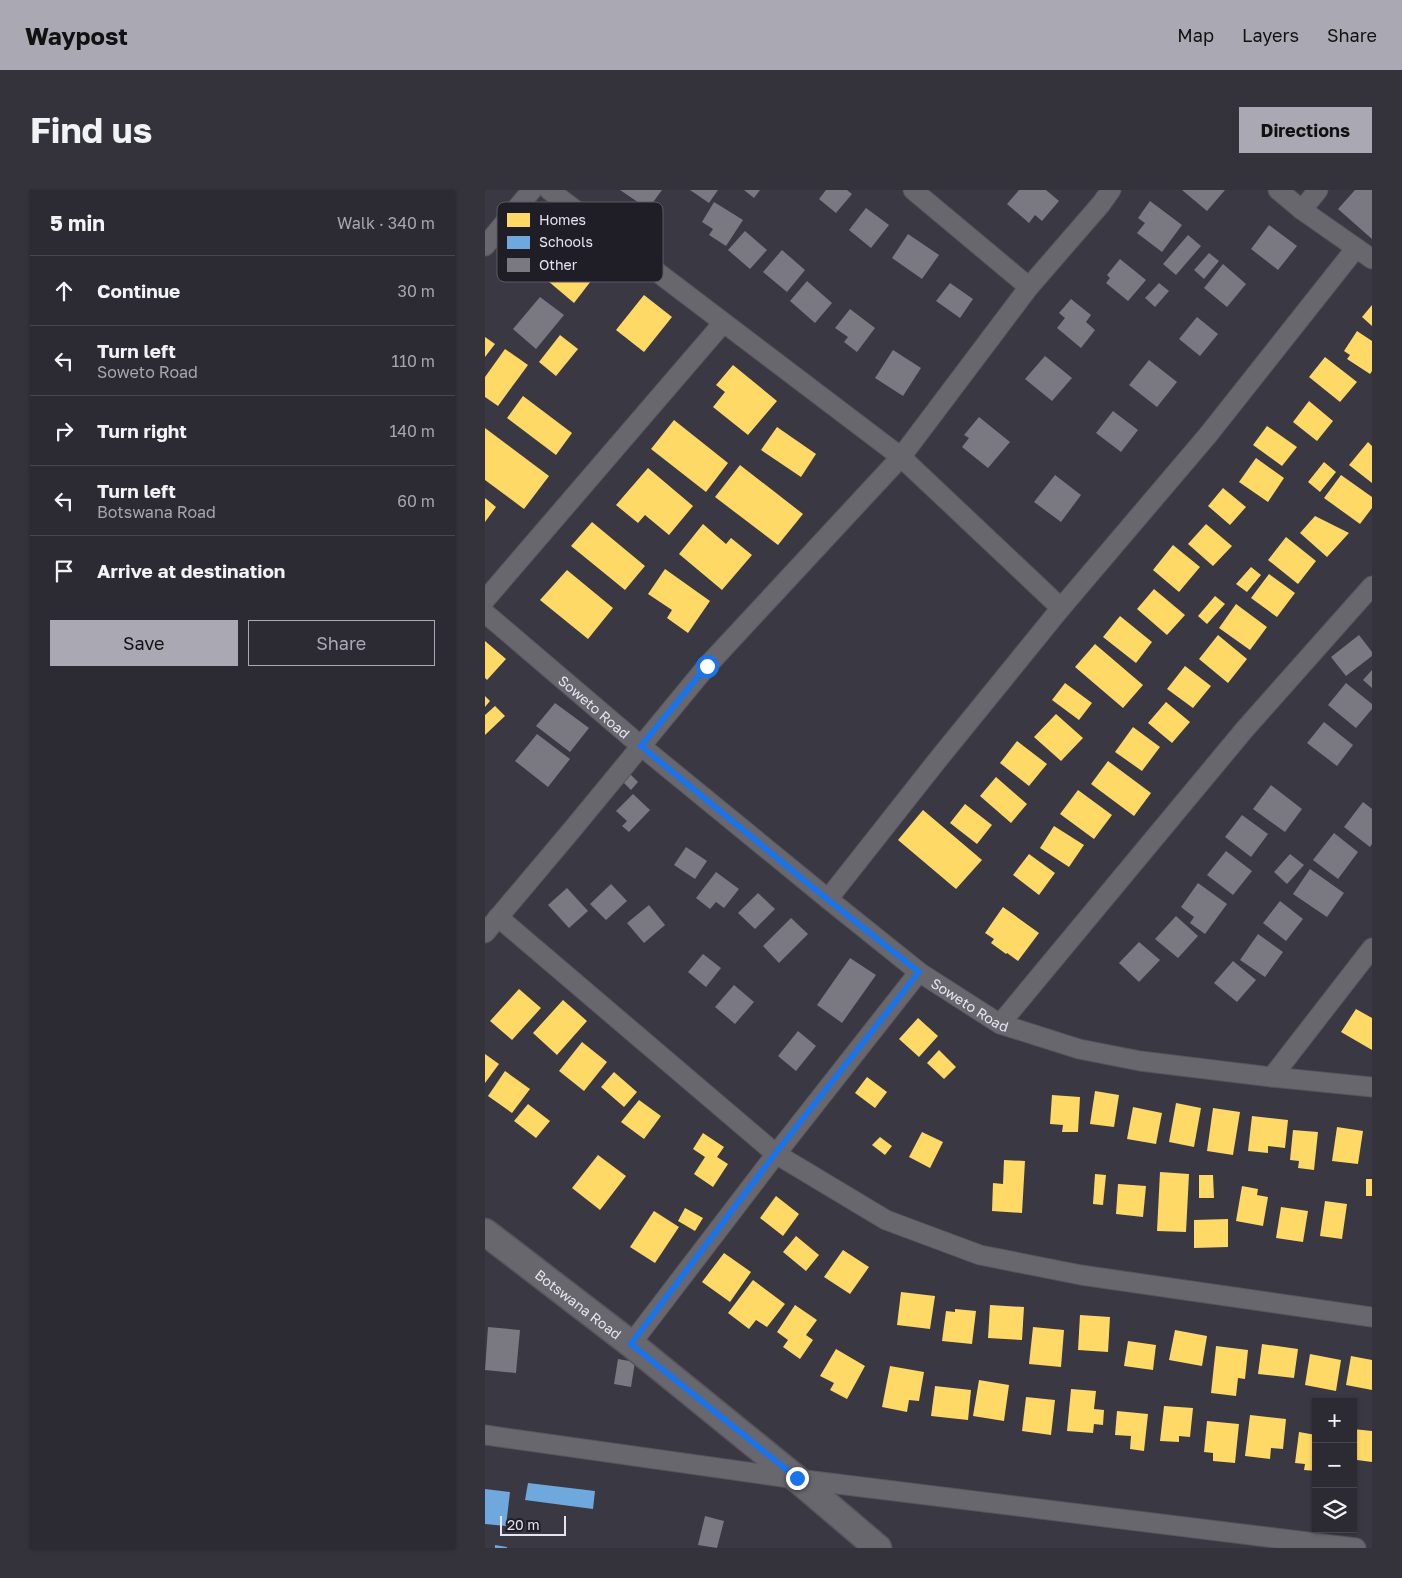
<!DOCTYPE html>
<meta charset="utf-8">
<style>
:root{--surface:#2c2a32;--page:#34323a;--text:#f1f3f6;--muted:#a6a7ac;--line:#48464d;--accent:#aaa8b3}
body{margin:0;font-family:"Golos Text",sans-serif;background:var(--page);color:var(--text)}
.controls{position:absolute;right:15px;bottom:15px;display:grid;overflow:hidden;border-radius:0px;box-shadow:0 1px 4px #0004}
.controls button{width:45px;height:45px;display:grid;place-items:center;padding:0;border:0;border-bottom:1px solid var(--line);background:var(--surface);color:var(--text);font:25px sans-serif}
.scale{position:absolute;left:15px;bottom:12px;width:66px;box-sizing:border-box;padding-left:5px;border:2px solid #e6e4f0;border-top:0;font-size:14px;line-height:18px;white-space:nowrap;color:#e6e4f0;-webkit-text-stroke:4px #1f1d25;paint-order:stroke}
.stop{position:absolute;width:15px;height:15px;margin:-11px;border:4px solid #1a73e8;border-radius:50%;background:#fff}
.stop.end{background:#1a73e8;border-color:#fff;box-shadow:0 1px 5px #0008}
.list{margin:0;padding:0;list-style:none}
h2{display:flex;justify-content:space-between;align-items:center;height:65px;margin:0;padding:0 20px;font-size:21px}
h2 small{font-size:16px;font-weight:400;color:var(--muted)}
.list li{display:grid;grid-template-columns:32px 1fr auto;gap:15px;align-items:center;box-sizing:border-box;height:70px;padding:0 20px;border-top:1px solid var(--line)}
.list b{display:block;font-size:19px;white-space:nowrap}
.list p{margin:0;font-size:16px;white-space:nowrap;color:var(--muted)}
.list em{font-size:16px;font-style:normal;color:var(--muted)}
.actions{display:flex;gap:10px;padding:15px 20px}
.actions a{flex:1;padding:11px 0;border:1px solid var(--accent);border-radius:0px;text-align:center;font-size:18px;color:var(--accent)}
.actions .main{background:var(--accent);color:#111}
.icon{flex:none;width:28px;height:28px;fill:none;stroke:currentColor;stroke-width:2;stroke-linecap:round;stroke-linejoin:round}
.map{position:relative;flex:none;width:887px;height:1358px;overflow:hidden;border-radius:0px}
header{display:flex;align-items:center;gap:30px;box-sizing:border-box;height:70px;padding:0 25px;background:var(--accent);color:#111}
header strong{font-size:24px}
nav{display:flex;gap:28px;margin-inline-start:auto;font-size:18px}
.intro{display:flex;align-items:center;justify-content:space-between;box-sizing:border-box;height:120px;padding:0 30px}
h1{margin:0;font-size:35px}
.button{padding:12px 22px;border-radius:0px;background:var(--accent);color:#111;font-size:18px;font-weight:700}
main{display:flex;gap:30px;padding:0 30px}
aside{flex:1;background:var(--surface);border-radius:0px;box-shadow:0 1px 4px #0004}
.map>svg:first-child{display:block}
.homes{fill:#ffd966}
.schools{fill:#6fa8dc}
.building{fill:#7a7881}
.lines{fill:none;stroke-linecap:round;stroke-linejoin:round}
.street-casing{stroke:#56545d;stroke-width:21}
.secondary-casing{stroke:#56545d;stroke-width:29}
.street{stroke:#68676e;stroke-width:19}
.secondary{stroke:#68676e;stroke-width:26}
.route{stroke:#1a73e8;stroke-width:6}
.labels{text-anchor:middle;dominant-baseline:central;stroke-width:5;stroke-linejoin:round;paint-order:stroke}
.street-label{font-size:14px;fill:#e6e4f0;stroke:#1f1d25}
.key{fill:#1f1d25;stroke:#5b5962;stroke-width:1}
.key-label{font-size:14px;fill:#e6e4f0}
</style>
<header>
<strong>Waypost</strong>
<nav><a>Map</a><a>Layers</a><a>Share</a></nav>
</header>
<div class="intro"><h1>Find us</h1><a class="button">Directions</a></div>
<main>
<aside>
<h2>5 min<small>Walk · 340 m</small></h2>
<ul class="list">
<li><svg class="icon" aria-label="ahead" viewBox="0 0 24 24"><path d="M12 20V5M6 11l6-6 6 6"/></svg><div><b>Continue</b></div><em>30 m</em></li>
<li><svg class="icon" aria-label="left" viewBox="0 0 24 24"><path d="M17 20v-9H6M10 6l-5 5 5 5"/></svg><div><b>Turn left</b><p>Soweto Road</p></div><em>110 m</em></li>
<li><svg class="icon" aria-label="right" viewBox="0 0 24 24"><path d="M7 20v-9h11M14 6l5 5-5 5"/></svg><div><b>Turn right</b></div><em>140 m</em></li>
<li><svg class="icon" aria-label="left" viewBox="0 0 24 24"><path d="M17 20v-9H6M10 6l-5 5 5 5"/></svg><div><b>Turn left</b><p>Botswana Road</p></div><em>60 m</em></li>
<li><svg class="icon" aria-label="arrive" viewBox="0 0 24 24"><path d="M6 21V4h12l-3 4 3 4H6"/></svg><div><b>Arrive at destination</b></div></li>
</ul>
<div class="actions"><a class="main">Save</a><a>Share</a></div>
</aside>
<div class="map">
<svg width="887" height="1358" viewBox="0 0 887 1358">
<rect width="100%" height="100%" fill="#3a3842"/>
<!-- homes -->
<g class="homes">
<path d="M80,70L106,91L89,113L63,91Z"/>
<path d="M159,105L187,127L159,162L131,140Z"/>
<path d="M887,115V136L877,127Z"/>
<path d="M872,141L887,151V181L885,184L862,169L865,165L859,161Z"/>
<path d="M75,145L93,159L71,186L54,172Z"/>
<path d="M0,147L10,154L0,167Z"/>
<path d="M20,159L43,175L13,216L0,207V187Z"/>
<path d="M840,167L872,192L855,212L824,187Z"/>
<path d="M248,175L292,211L263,245L228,217L240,202L231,195Z"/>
<path d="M38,206L87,243L71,265L22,228Z"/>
<path d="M824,211L848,231L832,251L808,232Z"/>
<path d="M189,230L243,273L221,302L166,259Z"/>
<path d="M782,236L812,257L797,276L768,255Z"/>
<path d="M292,237L331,264L316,287L276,260Z"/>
<path d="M0,238L64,286L39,319L0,290Z"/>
<path d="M883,252L887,256V293L864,275Z"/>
<path d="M771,268L799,288L783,312L754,292Z"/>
<path d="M839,272L851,282L835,302L823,292Z"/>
<path d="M255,275L318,324L293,355L230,307Z"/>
<path d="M163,278L208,316L184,345L160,325L153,333L131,315Z"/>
<path d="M856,285L887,307V318L875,334L839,308Z"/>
<path d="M738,298L761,317L745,335L723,316Z"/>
<path d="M0,308L11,317L0,332Z"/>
<path d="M830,326L864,343L842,367L815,343Z"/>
<path d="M107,332L160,376L140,400L86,356Z"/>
<path d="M218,334L241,354L246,348L267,365L237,400L194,364Z"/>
<path d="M721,334L747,356L728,376L703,354Z"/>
<path d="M801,347L831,371L813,394L783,370Z"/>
<path d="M688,355L715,377L694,402L668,380Z"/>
<path d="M766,377L776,385L762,402L751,394Z"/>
<path d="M180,379L225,411L203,443L182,428L187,420L163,404Z"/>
<path d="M82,380L128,418L103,449L55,410Z"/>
<path d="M784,384L810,403L792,427L766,408Z"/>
<path d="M669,399L700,425L682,445L652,419Z"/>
<path d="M730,406L740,414L722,434L713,426Z"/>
<path d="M751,414L782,437L765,460L734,438Z"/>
<path d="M635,426L667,452L651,473L618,447Z"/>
<path d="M733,445L762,469L743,493L714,469Z"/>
<path d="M0,451L21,469L2,490L0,488Z"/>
<path d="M610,454L658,495L638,518L590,477Z"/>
<path d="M700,476L726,496L708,518L682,499Z"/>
<path d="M580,493L607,513L594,530L567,510Z"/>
<path d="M0,506L5,511L0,517Z"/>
<path d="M681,512L705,532L687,553L663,533Z"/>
<path d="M10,516L20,526L0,545V525Z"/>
<path d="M571,524L598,548L576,571L549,547Z"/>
<path d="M648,537L675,557L657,581L630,562Z"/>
<path d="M532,551L562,574L544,596L515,573Z"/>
<path d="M623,571L666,603L649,626L606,594Z"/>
<path d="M511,587L542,614L526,633L495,606Z"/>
<path d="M593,600L627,625L609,649L575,624Z"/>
<path d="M480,614L507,635L492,654L465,633Z"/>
<path d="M438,620L497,670L471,699L413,650Z"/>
<path d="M569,636L599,655L584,677L555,658Z"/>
<path d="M544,664L570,683L554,705L528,685Z"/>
<path d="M518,717L554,743L533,771L522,763L521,764L506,753L509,749L500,743Z"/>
<path d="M34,799L56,818L27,850L5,831Z"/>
<path d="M78,810L102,831L72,865L48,843Z"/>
<path d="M871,819L887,828V860L856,842Z"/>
<path d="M433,828L453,846L434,867L414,849Z"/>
<path d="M97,852L122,872L99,901L74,881Z"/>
<path d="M454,860L471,877L459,889L442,873Z"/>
<path d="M0,864L14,874L0,893Z"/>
<path d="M20,881L45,899L27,923L3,906Z"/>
<path d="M129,882L152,902L139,917L116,897Z"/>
<path d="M382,887L402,902L390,918L370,903Z"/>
<path d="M610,901L634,905L629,937L605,934Z"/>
<path d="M567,905L595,907L593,942H577L578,935L565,934Z"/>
<path d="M154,910L176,926L159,949L136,932Z"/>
<path d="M691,913L716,918L709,957L684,952Z"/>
<path d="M43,914L65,931L51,948L29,931Z"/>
<path d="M648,917L677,923L671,954L642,949Z"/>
<path d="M728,918L755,922L748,965L722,961Z"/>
<path d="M767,926L803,930L800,958L783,956V963L763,961Z"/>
<path d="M852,937L878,941L873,974L847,971Z"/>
<path d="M808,940L833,942L829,980L813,978L814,971L805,970Z"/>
<path d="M437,942L458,952L445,978L424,967Z"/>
<path d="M218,943L239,957L232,967L243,974L228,997L209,984L220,967L208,959Z"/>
<path d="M395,947L407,956L400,965L387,955Z"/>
<path d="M113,965L141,986L115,1020L87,998Z"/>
<path d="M519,970L540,971L537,1023L507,1021L508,993L518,994Z"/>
<path d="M675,982L704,984L701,1042L672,1041Z"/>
<path d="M610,984L621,985L618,1015L608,1014Z"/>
<path d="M714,985H728L729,1008H714Z"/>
<rect x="881" y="989" width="6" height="17"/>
<path d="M633,994L661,996L658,1027L631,1024Z"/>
<path d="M757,996L773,999L772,1005L783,1007L778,1036L751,1031Z"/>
<path d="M291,1006L314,1024L298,1046L275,1028Z"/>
<path d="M840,1011L862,1014L857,1049L835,1046Z"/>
<path d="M796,1017L823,1021L818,1052L791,1048Z"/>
<path d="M200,1018L218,1028L210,1041L193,1031Z"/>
<path d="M169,1021L194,1037L170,1073L145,1057Z"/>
<path d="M743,1029V1057L709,1058V1030Z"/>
<path d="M311,1046L334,1065L321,1081L298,1062Z"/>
<path d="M358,1060L384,1077L365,1104L339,1087Z"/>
<path d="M239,1063L266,1082L245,1112L217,1092Z"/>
<path d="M268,1090L300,1114L282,1137L271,1130L264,1139L243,1123Z"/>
<path d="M416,1102L450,1106L445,1139L412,1135Z"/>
<path d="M310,1115L332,1130L321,1145L328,1150L315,1169L298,1157L303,1150L292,1142Z"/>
<path d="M505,1115L539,1117L537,1150L503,1148Z"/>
<path d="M470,1119L491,1121L487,1154L457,1151L461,1121L470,1122Z"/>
<path d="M595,1125L625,1127L623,1162L593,1160Z"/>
<path d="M548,1137L579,1140L576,1177L544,1174Z"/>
<path d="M690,1140L722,1146L717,1176L684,1170Z"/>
<path d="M643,1151L671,1155L668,1180L639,1176Z"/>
<path d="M777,1154L813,1159L809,1188L773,1184Z"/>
<path d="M731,1156L763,1160L760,1189L753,1188L751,1206L726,1203Z"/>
<path d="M351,1159L380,1176L362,1209L345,1200L349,1193L335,1186Z"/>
<path d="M825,1164L856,1170L851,1201L820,1195Z"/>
<path d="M866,1166L887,1170V1200L861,1195Z"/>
<path d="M405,1176L439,1182L434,1211L424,1210L422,1222L397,1217Z"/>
<path d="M494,1190L524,1195L519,1231L488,1226Z"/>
<path d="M450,1196L486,1200L483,1230L446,1226Z"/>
<path d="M586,1199L611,1201L609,1219L619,1220L618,1235L609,1234L608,1243L582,1241Z"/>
<path d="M541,1207L570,1210L566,1245L537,1241Z"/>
<path d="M679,1216L708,1218L705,1247L694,1246V1252L675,1251Z"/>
<path d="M632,1221L663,1224L659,1261L645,1259L646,1246L630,1245Z"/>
<path d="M765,1225L801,1229L798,1259L786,1258L785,1269L760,1266Z"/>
<path d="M722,1231L754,1234L750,1273L728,1271V1263L719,1262Z"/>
<path d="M868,1239L887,1241V1272L872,1270V1275H868Z"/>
<path d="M814,1242L831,1245V1281L819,1280L820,1274L810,1273Z"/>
</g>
<!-- schools -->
<g class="schools">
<path d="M43,1293L110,1301L108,1319L40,1310Z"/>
<path d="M0,1299L25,1302L21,1336L0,1334Z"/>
<path d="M10,1355L22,1357V1358H10Z"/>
</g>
<!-- building -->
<g class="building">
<path d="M135,0H177L163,19Z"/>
<path d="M205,0H233L224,13Z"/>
<path d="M259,0H275L269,8Z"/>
<path d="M341,0H362L367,4L351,23L334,9Z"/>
<path d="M534,0H561L574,11L557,31L550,25L544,33L522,14Z"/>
<path d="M697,0H740L722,21Z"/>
<path d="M870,0H887V49L853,19Z"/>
<path d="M665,11L697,35L677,62L652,43L660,33L653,28Z"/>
<path d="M229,12L258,30L241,56L224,45L228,39L217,32Z"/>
<path d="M381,18L404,35L386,58L364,40Z"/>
<path d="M784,35L812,56L793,80L766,59Z"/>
<path d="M260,41L282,60L265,79L243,60Z"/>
<path d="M423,44L454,65L437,89L407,68Z"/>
<path d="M703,45L716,56L691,85L678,74Z"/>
<path d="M297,60L320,80L302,102L278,82Z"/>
<path d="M724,63L734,71L719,89L709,80Z"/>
<path d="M635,69L661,90L643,111L621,93L625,88L622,85Z"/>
<path d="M738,74L761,94L742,117L719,98Z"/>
<path d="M322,91L347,113L330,133L305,111Z"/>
<path d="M465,93L488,109L475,128L451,111Z"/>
<path d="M674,93L684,101L670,117L660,108Z"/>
<path d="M55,107L79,125L51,159L28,139Z"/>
<path d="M586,109L606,125L601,132L610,140L596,158L572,138L580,128L574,123Z"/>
<path d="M365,119L390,138L372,162L359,152L363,147L350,138Z"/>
<path d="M712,127L733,144L715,166L694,149Z"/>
<path d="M408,160L436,178L418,206L390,188Z"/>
<path d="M560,166L587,188L567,211L540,189Z"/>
<path d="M664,170L692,192L672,217L644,195Z"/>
<path d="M628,221L653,240L636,262L611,243Z"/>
<path d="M494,227L525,252L503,278L477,257L484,248L479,245Z"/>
<path d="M570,285L596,305L576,332L549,312Z"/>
<path d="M874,445L887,462V466L861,486L846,467Z"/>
<path d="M887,480V498L878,490Z"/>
<path d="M861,493L887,514V519L871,538L843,515Z"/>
<path d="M70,513L104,538L85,562L51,536Z"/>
<path d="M839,532L868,555L852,576L822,553Z"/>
<path d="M52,544L85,569L63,597L30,571Z"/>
<path d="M143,582L153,592L146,600L136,590Z"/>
<path d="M786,595L817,619L800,642L768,619Z"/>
<path d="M148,604L165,620L144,642L137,636L142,631L131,621Z"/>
<path d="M878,612L887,619V654L885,657L859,637Z"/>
<path d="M757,625L783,644L766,667L740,647Z"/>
<path d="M849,643L873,662L853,689L828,670Z"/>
<path d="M201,657L222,671L210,689L189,675Z"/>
<path d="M741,661L767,681L748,705L722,685Z"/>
<path d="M805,664L819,675L802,694L789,682Z"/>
<path d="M825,679L859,703L842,727L808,704Z"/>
<path d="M231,682L254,699L239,718L231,712L225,719L211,708Z"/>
<path d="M713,693L742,714L720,744L705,733L709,727L696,717Z"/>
<path d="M126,694L142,711L121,730L105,714Z"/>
<path d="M82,698L103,721L84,738L63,715Z"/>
<path d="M273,703L290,719L270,739L253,723Z"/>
<path d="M795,711L818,729L801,751L778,733Z"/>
<path d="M164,715L180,735L159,753L142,733Z"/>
<path d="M691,726L713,746L693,768L670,749Z"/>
<path d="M306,728L323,744L294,773L278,756Z"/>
<path d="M773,744L798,762L780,787L755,770Z"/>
<path d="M654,752L675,770L654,792L634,773Z"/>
<path d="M218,764L236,778L221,797L203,782Z"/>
<path d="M365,768L391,785L357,833L332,815Z"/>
<path d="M748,771L771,790L752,812L729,793Z"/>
<path d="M249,795L269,812L250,834L230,817Z"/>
<path d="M313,841L331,856L311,881L293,866Z"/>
<path d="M3,1137L35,1140L31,1183L0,1180Z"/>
<path d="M133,1169L150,1172L146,1197L129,1194Z"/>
<path d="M220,1326L239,1331L232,1358L213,1355Z"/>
</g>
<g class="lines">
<defs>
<g id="street">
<path d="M64,0L416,267L576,418L723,245L871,58"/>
<path d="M428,0L544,97"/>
<path d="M793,0L817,20L887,69"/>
<path d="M817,20L833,0"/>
<path d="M0,56L47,0"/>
<path d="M0,410L238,133"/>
<path id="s1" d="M0,423L156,556L343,709L434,782L515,834L594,859L655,871L787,887L887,897"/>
<path d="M343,709L451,572L576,418"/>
<path d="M13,727L291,964L401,1030L495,1065L596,1085L887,1127"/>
<path d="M0,743L86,641L222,476L416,267L544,97L616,14L626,0"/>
<path d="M515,834L760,539L887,396"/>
<path d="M787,887L887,758"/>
<path d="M146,1154L291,964L434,782"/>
<path d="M0,1245L312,1289L871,1358"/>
</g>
<g id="secondary">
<path id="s2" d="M0,1042L146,1154L312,1289L393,1358"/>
</g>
</defs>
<!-- street casing -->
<use href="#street" class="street-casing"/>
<!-- secondary casing -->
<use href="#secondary" class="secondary-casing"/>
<!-- street -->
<use href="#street" class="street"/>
<!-- secondary -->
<use href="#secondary" class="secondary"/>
</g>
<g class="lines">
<!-- route -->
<path class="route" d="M222,476L156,556L342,709L434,782L290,964L146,1154L312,1288"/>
</g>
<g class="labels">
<!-- street labels -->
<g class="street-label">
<text stroke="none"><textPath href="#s1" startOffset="144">Soweto Road</textPath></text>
<text stroke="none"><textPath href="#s1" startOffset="624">Soweto Road</textPath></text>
<text stroke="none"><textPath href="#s2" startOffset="118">Botswana Road</textPath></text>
</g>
</g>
<!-- legend -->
<rect x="12" y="12" width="166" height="80" rx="8" class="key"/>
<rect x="22" y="23" width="23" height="14" fill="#ffd966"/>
<rect x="22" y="46" width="23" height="13" fill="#6fa8dc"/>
<rect x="22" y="68" width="23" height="14" fill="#7a7881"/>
<g class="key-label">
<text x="54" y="35">Homes</text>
<text x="54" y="57">Schools</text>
<text x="54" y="80">Other</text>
</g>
</svg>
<div class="controls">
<button>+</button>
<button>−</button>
<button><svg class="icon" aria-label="layers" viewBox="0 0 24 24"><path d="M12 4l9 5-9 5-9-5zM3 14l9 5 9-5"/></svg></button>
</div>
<div class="scale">20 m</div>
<div class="stop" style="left:222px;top:476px"></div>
<div class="stop end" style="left:312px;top:1288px"></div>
</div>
</main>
